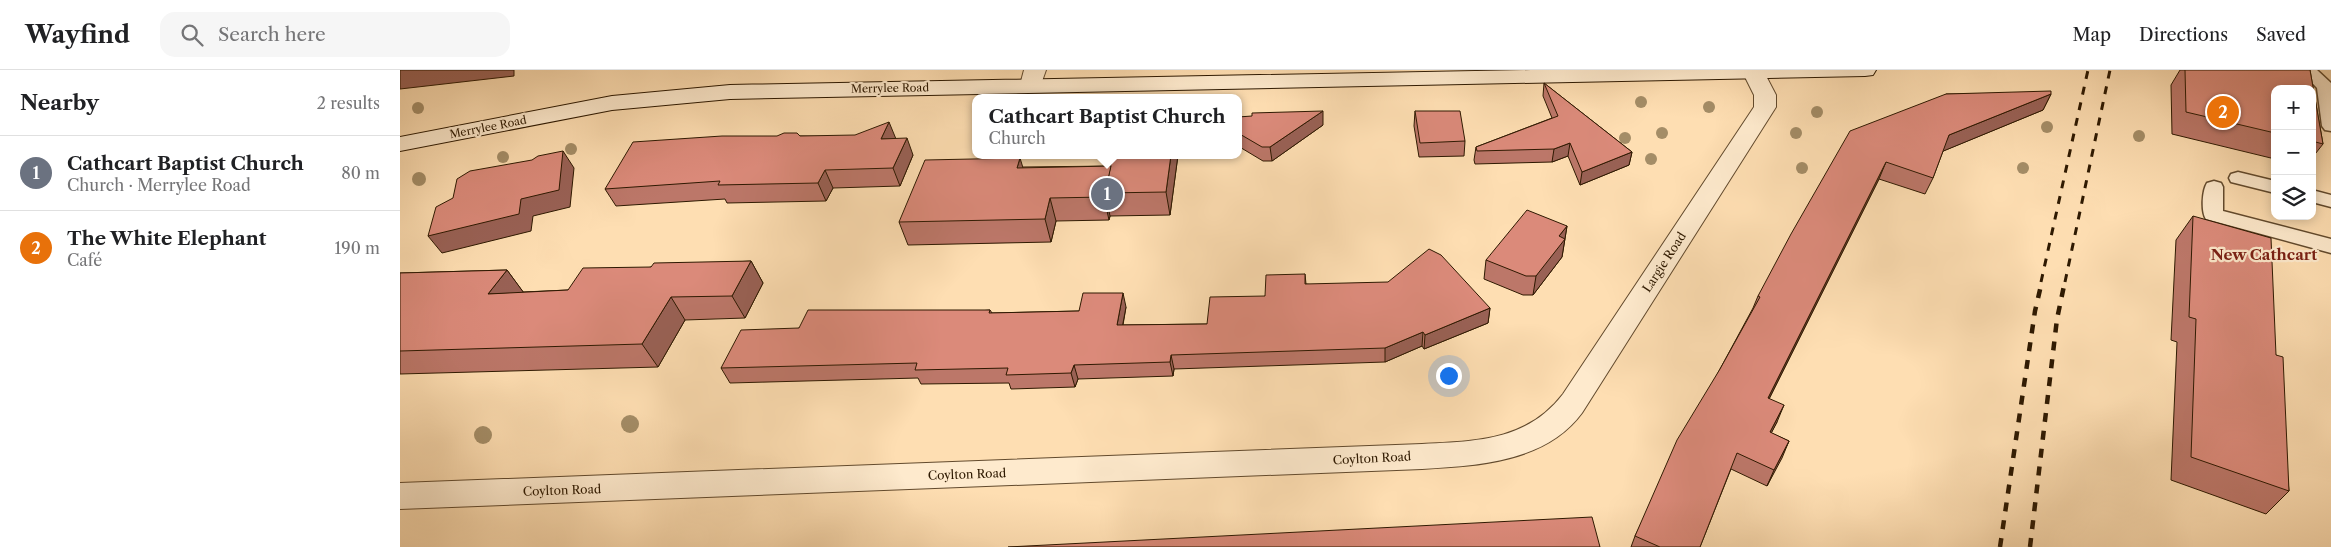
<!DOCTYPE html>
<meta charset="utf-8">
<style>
:root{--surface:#fff;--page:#f6f6f6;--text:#202124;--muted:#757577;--line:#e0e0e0;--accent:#111827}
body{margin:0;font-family:"Libre Caslon Text",serif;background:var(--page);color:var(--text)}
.controls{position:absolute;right:15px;top:15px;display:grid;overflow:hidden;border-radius:10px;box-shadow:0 2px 12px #0003}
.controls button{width:45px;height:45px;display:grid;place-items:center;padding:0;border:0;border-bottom:1px solid var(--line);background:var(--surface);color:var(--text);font:25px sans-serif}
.you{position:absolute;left:1048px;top:305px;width:18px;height:18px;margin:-12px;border:4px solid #fff;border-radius:50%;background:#1a73e8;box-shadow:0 0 0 8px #1a73e833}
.badge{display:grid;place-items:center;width:32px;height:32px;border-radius:50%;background:var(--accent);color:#fff;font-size:16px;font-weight:700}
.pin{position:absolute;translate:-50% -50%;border:2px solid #fff;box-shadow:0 1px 5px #0006}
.popup{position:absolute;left:572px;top:24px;width:270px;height:65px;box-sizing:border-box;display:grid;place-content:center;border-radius:10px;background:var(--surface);filter:drop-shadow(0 1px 4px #0005);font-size:16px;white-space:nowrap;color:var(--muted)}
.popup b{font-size:19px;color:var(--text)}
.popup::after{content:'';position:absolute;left:50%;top:100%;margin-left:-10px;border:10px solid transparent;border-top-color:var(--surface)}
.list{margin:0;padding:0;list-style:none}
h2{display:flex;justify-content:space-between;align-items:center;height:65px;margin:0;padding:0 20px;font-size:21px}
h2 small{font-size:16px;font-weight:400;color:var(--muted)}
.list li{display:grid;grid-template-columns:32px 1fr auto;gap:15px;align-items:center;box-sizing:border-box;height:75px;padding:0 20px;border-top:1px solid var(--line)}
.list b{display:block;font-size:19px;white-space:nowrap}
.list p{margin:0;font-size:16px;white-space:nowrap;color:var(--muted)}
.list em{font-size:16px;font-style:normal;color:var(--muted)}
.icon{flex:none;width:28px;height:28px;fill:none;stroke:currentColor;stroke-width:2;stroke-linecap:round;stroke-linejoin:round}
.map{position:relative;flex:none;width:1931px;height:477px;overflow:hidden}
header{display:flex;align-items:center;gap:30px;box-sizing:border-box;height:70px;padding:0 25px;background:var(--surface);border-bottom:1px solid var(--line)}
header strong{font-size:24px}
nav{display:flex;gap:28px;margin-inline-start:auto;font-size:18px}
.search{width:350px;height:45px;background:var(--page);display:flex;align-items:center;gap:12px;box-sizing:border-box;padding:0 18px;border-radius:15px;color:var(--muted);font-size:19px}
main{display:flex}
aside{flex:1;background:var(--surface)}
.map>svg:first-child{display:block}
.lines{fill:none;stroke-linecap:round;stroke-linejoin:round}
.service-casing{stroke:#624a2d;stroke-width:3}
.minor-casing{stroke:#624a2d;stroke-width:2}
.secondary-casing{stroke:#2e1901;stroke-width:2}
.service{fill:#feeacd;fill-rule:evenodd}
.minor{fill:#feeacd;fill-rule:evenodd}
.secondary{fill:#feeacd;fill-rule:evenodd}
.rail-far1{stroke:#2e1901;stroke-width:3;stroke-dasharray:8 8;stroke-linecap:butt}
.rail{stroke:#2e1901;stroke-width:4.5;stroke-dasharray:9 9;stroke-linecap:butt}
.tree{fill:#a48d67}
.wall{fill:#bc7769;stroke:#2e1901}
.shaded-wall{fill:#996155;stroke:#2e1901}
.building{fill:#db8a7a;stroke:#2e1901}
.labels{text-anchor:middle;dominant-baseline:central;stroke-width:4.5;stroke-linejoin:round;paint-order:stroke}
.far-street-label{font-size:11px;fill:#2e1901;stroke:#feeacd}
.street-label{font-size:12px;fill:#2e1901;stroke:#feeacd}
.quarter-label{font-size:15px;font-weight:bold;fill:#7a1f14;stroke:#feeacd}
</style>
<header>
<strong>Wayfind</strong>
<div class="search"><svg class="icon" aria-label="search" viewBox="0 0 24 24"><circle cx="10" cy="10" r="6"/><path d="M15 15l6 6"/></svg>Search here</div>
<nav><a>Map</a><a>Directions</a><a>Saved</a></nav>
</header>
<main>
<aside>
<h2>Nearby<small>2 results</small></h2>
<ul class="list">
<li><span class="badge" style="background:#6b7280">1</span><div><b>Cathcart Baptist Church</b><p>Church · Merrylee Road</p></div><em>80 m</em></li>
<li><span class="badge" style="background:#e8710a">2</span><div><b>The White Elephant</b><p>Café</p></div><em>190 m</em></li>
</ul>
</aside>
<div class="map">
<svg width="1931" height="477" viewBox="0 0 1931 477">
<rect width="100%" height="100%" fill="#fedeb2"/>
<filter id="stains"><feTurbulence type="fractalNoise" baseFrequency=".004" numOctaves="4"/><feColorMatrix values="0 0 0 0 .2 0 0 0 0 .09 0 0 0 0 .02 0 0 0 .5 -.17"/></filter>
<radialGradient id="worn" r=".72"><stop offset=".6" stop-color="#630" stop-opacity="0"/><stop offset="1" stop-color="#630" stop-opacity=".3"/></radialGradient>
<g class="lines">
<defs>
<g id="service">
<path d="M1900,0H1917L1931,13V61L1925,60L1922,56L1917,18Z"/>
<path d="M1838,102L1875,111V123L1831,112L1829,108L1831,104Z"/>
<path d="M1814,111L1821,113L1823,117V141L1931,169V183L1806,149C1801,142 1802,121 1807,113Z"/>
<path d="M1912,120L1931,125V137L1912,132Z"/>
</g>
<g id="minor">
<path d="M624,0H646L639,20L631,22L623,20L620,15Z"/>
<path d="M1345,0H1363L1376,25V37L1182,343C1146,392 1078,396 1022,399L0,439V413L1022,374C1077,371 1127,371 1163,324L1354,37V25L1343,3Z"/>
</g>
<path id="secondary" d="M1131,0H1476L1473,5L1465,6L330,29L212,40L0,81V67L212,26L330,15Z"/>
</defs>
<!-- service casing -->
<use href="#service" class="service-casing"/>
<!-- minor casing -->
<use href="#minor" class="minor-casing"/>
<!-- secondary casing -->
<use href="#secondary" class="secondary-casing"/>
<!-- service -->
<use href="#service" class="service"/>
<!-- minor -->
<use href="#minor" class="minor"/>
<!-- secondary -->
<use href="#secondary" class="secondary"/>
<!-- rail-far1 -->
<g class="rail-far1">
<path d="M1641,212L1688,0"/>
<path d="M1665,212L1710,0"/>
</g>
<!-- rail -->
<g class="rail">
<path d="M1600,477L1635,241L1642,211"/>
<path d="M1630,477L1657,249L1665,211"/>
</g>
</g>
<!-- trees -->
<g class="tree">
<circle cx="1241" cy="32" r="6"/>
<circle cx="1309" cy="37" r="6"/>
<circle cx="18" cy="38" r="6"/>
<circle cx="1417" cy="42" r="6"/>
<circle cx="1647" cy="57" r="6"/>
<circle cx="1262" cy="63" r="6"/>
<circle cx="1396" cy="63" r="6"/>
<circle cx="1739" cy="66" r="6"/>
<circle cx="1225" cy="68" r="6"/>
<circle cx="171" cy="79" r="6"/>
<circle cx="103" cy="87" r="6"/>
<circle cx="1251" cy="89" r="6"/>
<circle cx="1402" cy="98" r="6"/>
<circle cx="1623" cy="98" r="6"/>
<circle cx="19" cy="109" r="7"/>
<circle cx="230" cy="354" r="9"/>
<circle cx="83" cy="365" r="9"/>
</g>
<!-- wall -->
<g class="wall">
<path d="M1780,0H1910L1923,74L1912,88V19H1875V89L1772,64L1771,15Z"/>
<path d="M1144,13L1232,82L1229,95L1180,115L1168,86L1152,92L1075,94L1074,90L1076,77L1152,48L1143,26Z"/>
<path d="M1546,24H1651L1643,40L1543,81L1533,108L1525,124L1479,109L1369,329L1377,352L1371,363L1389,371L1367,416L1331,399L1300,477H1231L1235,466L1320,299L1353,238L1358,226Z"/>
<path d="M1015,41L1065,71L1064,86L1019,87L1014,56Z"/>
<path d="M838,47L923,55L872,91H863L838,76Z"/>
<path d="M400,66L495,68L513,85L500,116L433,118L426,131L327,133L325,129L216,136L205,119Z"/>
<path d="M778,85L770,145L710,146L709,150L656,151L651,172L508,175L499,152L623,97L711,96Z"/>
<path d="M1793,146L1876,285L1889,421L1866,444L1771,410L1777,272L1771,270L1776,170Z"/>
<path d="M1167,156L1162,187L1133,225H1123L1084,209L1086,190Z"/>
<path d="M351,191L363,213L345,248L285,250L258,297L0,304V203L107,200L123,222L168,220L251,197Z"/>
<path d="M905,204L906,214L1090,238L1088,253L1024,279L1022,276L985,292L774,299L773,306L678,309L675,317L611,319L609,313L521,314L518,308L330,313L321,298L399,258L590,240L592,243L679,241L726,237L723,255L807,254L865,226Z"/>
</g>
<!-- shaded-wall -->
<g class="shaded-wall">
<path d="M0,0H114V6L0,19Z"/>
<path d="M1651,24L1643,40L1541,82L1549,65Z"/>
<path d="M923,41V55L872,91L870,77Z"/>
<path d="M489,52L496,69H481Z"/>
<path d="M507,68L513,85L500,116L493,98Z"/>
<path d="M1170,73L1168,86L1152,92L1154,79Z"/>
<path d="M163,81L174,98L170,137L133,146L131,161L42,183L28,166L121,129Z"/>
<path d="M1232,82L1229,95L1180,115L1182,102Z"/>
<path d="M771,85H778L770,145L766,122Z"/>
<path d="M620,88L627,111L617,98Z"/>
<path d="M1486,92L1479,109L1361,345L1368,328Z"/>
<path d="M425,100L433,118L426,131L418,113Z"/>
<path d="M705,123L710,146L709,150L704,127Z"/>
<path d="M650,128L656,151L651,172L645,149Z"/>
<path d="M1167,156L1162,187L1133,225L1136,206L1159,166Z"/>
<path d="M351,191L363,213L345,248L332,226Z"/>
<path d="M107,200L124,223L88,224Z"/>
<path d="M723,223L726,237L720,269L717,255Z"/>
<path d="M271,227L285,250L258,297L242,274Z"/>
<path d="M1090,238L1088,253L1024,279L1025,265Z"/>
<path d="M1023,262L1022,276L985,292V278Z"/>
<path d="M771,285L774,299L773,306L770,292Z"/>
<path d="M674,295L678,309L675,317L671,303Z"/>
<path d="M1384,335L1377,352L1363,379L1370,362Z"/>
<path d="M1389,371L1382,388L1367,416L1374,400Z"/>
</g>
<!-- building -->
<g class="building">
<path d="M1785,0H1910L1923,74L1912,71V19H1875V63L1786,42Z"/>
<path d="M1144,13L1232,82L1182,102L1170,73L1154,79L1077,81L1076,77L1158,46Z"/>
<path d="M1651,21V24L1549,65L1533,108L1486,92L1368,328L1384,335L1370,362L1389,371L1374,400L1337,383L1300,477H1260L1235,466L1277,370L1320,299L1360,227L1358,226L1391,164L1450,61L1546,24Z"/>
<path d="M923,41L870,77H862L838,63V47L852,46V43Z"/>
<path d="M1015,41H1060L1065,71L1020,73Z"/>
<path d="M489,52L481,69L507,68L493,98L425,100L418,113L318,115L320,111L205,119L233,72L322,66H377L384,63H397L400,66L455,65Z"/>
<path d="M163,81L159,120L121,129L119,144L28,166L36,137L53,128L57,109L70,101L132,90L138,86Z"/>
<path d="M713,85H771L766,122L705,123Z"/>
<path d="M620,88L617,98L711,96L704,127L650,128L645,149L499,152L525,90Z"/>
<path d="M1127,140L1167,156L1159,166L1165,169L1136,206H1126L1086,190Z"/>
<path d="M1793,146L1871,168L1876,285L1883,287L1889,421L1791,387L1796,249L1789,247Z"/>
<path d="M1029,179L1041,185L1090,238L1025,265L1023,262L985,278L771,285L770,292L674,295L671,303L606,305L608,298L515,300L517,293L321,298L341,260L399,258L408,240H590L589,243L679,241L683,223H723L717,255L807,254L810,227L865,226L866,205L905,204V214L988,212Z"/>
<path d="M351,191L332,226L271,227L242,274L0,281V203L107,200L88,224L168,220L183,198L251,197L254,193Z"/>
<path d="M1192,447L1200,477H608Z"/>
</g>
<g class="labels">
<!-- far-street labels -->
<g class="far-street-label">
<text transform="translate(490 18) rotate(-1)">Merrylee Road</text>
<text transform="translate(88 57) rotate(-11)">Merrylee Road</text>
</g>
<!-- street labels -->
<g class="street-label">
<text transform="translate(1264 192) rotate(-57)">Largie Road</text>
<text transform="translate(972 388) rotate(-3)">Coylton Road</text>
<text transform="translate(567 404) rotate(-2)">Coylton Road</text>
<text transform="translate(162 420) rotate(-2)">Coylton Road</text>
</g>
<!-- quarter labels -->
<g class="quarter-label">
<text x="1864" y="184">New Cathcart</text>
</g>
</g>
<rect width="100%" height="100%" filter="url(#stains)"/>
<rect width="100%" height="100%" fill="url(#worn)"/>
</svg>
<div class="controls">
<button>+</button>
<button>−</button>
<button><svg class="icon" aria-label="layers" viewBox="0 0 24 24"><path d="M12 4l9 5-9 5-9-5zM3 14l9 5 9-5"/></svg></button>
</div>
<div class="you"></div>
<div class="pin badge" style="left:707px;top:124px;background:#6b7280">1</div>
<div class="popup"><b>Cathcart Baptist Church</b>Church</div>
<div class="pin badge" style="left:1823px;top:42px;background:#e8710a">2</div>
</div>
</main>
